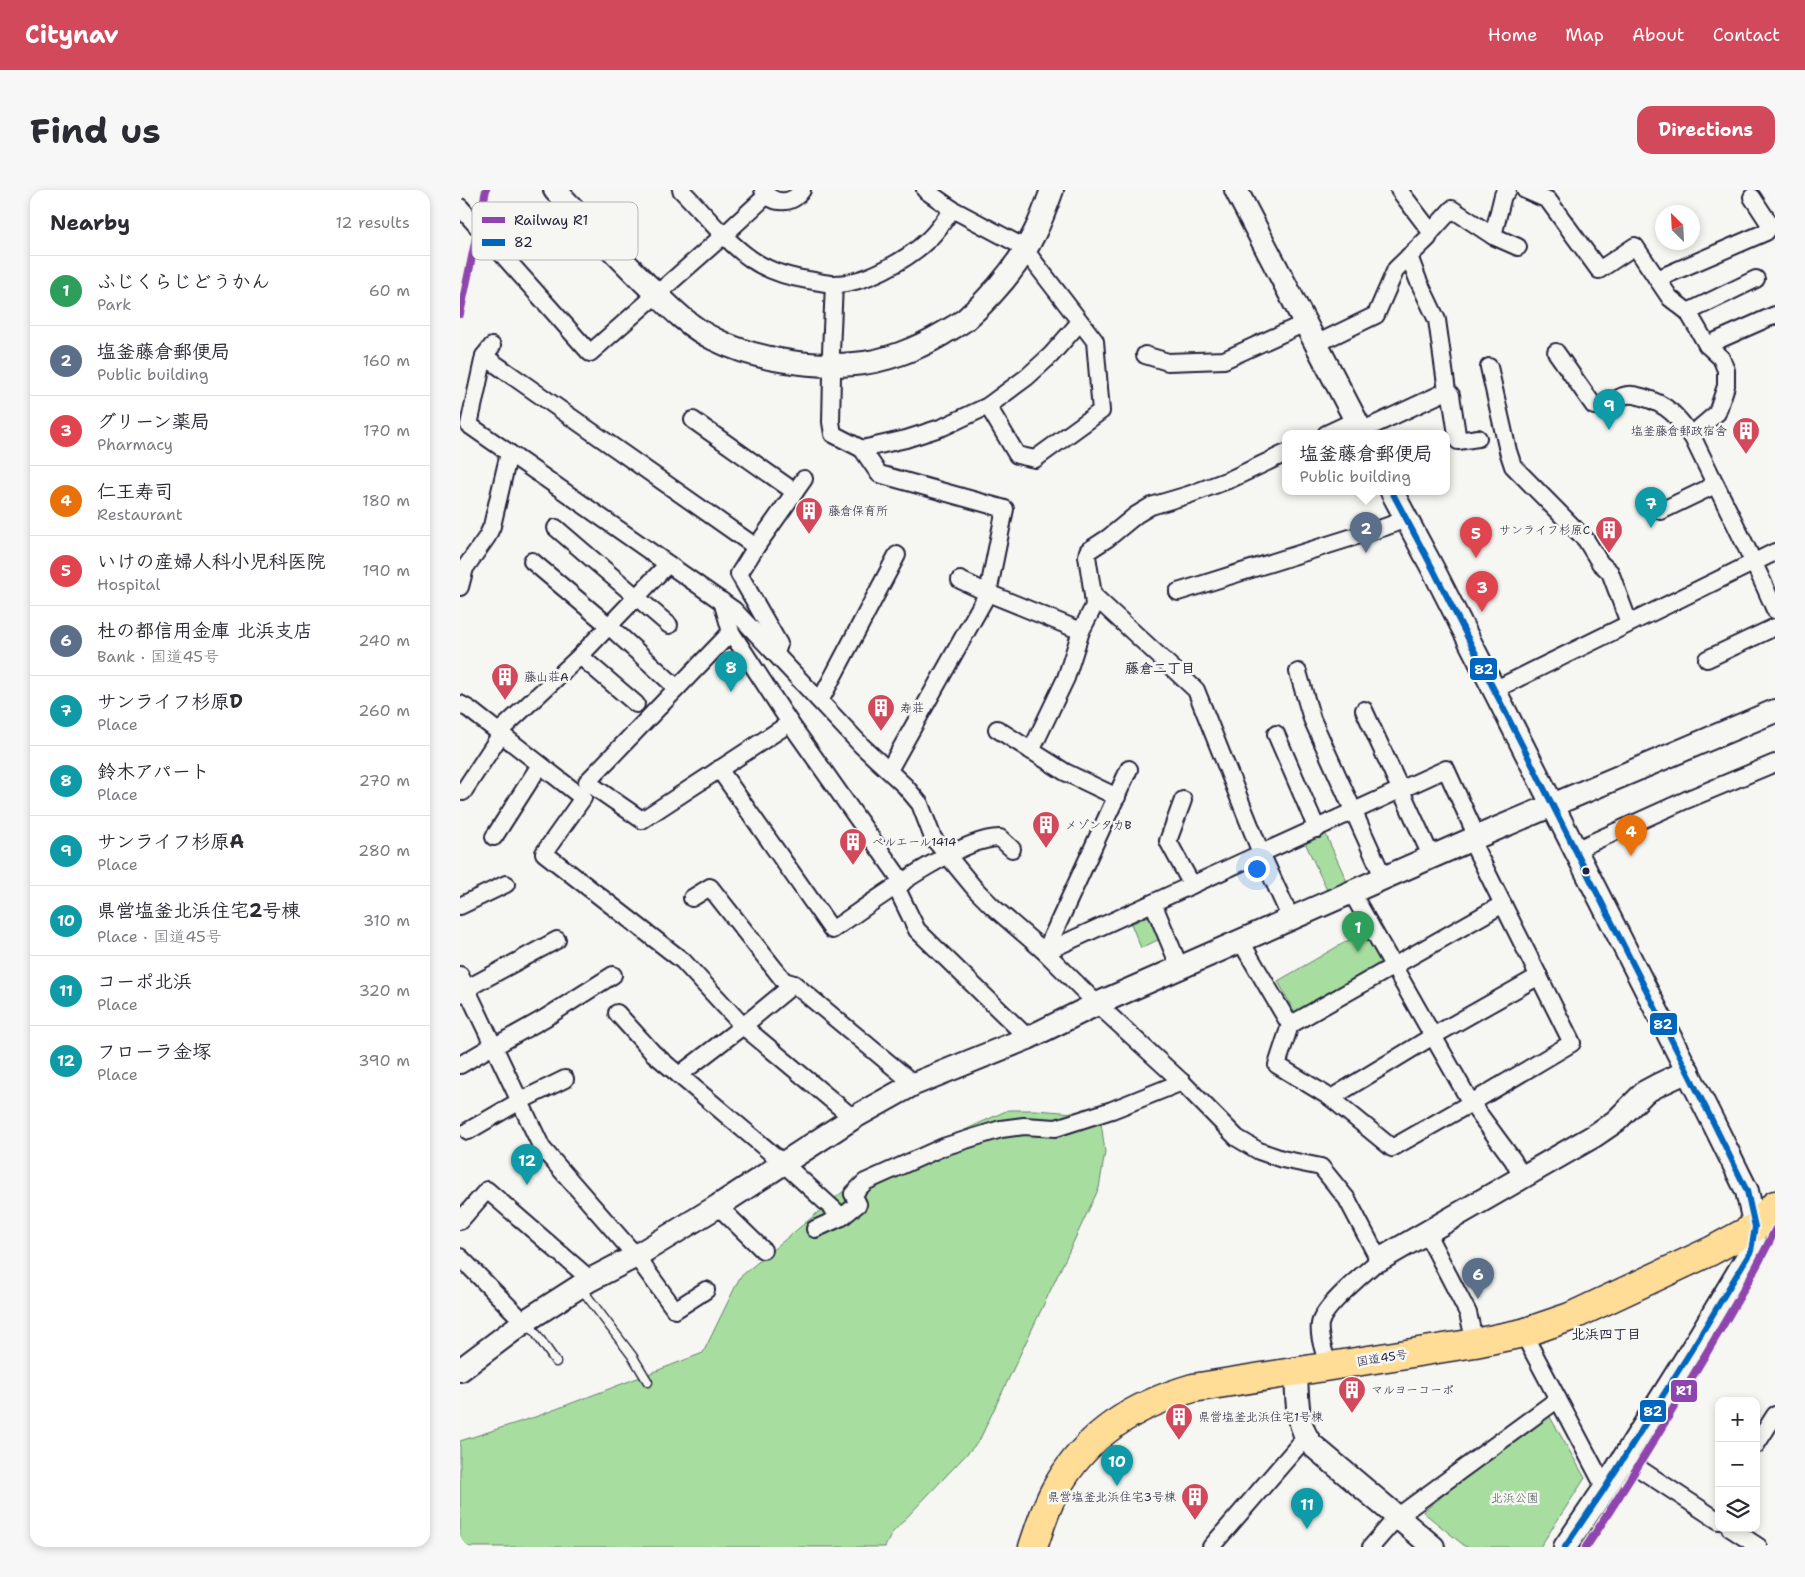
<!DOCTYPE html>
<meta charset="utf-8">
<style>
:root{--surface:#fff;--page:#f7f7f7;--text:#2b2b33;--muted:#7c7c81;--line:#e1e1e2;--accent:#d1495b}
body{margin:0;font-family:"Shantell Sans","Klee One",sans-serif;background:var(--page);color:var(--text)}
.controls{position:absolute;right:15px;bottom:15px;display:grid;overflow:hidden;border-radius:10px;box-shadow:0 2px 8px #0003}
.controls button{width:45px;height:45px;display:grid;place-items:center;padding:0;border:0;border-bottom:1px solid var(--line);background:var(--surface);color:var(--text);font:25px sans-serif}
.compass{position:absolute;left:1195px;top:15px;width:45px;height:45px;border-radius:50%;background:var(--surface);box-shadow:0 2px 8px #0003;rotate:336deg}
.you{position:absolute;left:796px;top:678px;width:18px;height:18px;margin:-12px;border:4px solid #fff;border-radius:50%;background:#1a73e8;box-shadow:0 0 0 8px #1a73e833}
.badge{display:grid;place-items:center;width:32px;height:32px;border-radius:50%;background:var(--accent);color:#fff;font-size:16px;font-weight:700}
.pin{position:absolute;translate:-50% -41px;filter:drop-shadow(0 1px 2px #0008)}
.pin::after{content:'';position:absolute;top:26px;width:18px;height:15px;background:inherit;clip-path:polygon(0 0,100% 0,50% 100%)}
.popup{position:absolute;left:822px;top:240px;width:168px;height:65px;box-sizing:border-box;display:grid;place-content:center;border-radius:10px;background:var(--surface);filter:drop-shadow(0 1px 4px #0005);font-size:16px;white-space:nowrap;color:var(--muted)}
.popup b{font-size:19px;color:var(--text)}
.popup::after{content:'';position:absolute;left:50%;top:100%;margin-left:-10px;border:10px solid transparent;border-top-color:var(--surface)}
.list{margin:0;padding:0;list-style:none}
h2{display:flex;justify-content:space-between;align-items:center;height:65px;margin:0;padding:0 20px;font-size:21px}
h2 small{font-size:16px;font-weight:400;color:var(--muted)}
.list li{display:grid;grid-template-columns:32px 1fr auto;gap:15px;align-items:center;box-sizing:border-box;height:70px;padding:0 20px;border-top:1px solid var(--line)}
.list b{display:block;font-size:19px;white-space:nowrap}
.list p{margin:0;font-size:16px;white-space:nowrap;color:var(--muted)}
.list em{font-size:16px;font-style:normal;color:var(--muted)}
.icon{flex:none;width:28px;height:28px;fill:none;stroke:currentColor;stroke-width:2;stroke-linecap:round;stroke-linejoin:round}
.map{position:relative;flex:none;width:1315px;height:1357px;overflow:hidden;border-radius:15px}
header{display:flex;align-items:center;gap:30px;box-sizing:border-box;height:70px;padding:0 25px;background:var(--accent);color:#fff}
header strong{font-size:24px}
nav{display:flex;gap:28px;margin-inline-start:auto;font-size:18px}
.intro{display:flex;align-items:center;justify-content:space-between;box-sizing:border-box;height:120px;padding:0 30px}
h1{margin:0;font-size:35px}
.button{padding:12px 22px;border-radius:15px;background:var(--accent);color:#fff;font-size:18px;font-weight:700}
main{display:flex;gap:30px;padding:0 30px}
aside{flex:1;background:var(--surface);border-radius:15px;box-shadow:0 2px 8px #0003}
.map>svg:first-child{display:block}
.green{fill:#a8dda0;stroke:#65806e}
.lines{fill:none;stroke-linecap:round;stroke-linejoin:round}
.lane-casing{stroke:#22223b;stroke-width:11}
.street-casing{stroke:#22223b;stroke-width:20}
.secondary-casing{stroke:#22223b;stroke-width:26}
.highway-casing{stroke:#22223b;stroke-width:31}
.lane{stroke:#f6f6f2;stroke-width:8}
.street{stroke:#f6f6f2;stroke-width:16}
.secondary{stroke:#f6f6f2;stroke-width:22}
.highway{stroke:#ffdd96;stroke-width:28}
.bus-1-casing{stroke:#f6f6f2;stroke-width:10}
.bus-1{stroke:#0065bd;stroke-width:6}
.rail-1-casing{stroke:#f6f6f2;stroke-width:11}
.rail-1{stroke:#8e44ad;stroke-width:8}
.bus-dot{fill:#22223b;stroke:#f6f6f2;stroke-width:2}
.labels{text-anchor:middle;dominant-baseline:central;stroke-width:5;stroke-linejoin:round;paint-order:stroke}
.poi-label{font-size:12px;fill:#22223b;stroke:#f6f6f2;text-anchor:start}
.street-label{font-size:12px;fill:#22223b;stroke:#f6f6f2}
.park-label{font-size:12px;fill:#4a5a59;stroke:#f6f6f2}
.neighbourhood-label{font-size:14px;font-weight:bold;fill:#22223b;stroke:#f6f6f2}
.key{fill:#f6f6f2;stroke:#b6b6bb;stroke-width:1}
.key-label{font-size:14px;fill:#22223b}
.line-badge{stroke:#f6f6f2;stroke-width:2}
.badge-label{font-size:14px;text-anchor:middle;font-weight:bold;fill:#fff}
</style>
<header>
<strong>Citynav</strong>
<nav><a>Home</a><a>Map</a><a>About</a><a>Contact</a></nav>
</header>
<div class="intro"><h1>Find us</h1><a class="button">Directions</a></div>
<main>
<aside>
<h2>Nearby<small>12 results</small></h2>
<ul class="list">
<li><span class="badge" style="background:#2e9e5b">1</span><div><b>ふじくらじどうかん</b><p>Park</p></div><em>60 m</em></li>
<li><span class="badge" style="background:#5c6f8a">2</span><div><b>塩釜藤倉郵便局</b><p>Public building</p></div><em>160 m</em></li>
<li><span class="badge" style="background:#e0444e">3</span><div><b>グリーン薬局</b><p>Pharmacy</p></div><em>170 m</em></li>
<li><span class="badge" style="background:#e8710a">4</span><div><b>仁王寿司</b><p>Restaurant</p></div><em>180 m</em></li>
<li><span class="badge" style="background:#e0444e">5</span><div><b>いけの産婦人科小児科医院</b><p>Hospital</p></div><em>190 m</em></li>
<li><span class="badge" style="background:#5c6f8a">6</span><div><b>杜の都信用金庫 北浜支店</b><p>Bank · 国道45号</p></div><em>240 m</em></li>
<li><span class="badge" style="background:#0f9aa8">7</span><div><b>サンライフ杉原D</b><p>Place</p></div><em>260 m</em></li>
<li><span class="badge" style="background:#0f9aa8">8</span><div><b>鈴木アパート</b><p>Place</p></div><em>270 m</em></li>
<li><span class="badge" style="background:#0f9aa8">9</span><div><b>サンライフ杉原A</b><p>Place</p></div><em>280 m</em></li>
<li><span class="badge" style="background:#0f9aa8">10</span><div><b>県営塩釜北浜住宅2号棟</b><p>Place · 国道45号</p></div><em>310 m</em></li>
<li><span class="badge" style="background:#0f9aa8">11</span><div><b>コーポ北浜</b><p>Place</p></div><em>320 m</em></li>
<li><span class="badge" style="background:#0f9aa8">12</span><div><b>フローラ金塚</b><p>Place</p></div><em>390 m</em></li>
</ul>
</aside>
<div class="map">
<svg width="1315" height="1357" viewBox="0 0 1315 1357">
<rect width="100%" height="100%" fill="#f6f6f2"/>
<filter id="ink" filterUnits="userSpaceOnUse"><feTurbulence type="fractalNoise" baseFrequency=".02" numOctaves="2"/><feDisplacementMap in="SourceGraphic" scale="10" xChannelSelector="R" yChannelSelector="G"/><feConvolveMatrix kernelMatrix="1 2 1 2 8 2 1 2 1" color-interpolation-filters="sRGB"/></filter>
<g filter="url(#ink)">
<!-- green -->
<g class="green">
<path d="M862,636L892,703L872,711L842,646Z"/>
<path d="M689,726L695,730L702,748L681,758L671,734Z"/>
<path d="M906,740L928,780L839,831L818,791Z"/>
<path d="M548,920H576L640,925L645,962L639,998L519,1251L432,1343L425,1357H0V1251L78,1226L243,1163L280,1087L397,990Z"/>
<path d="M1086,1220L1125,1288L1080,1357H1006L963,1322Z"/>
</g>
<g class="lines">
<defs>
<g id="lane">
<path d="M121,1098L173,1167L188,1192"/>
<path d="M68,1132L96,1172"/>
</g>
<g id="street">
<path d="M221,0C244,23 265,51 291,69C308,81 328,87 348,90C356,91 366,94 374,94C405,94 447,70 469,49C478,40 485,30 492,19"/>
<path d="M303,0C313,15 332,15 342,0"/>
<path d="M465,0L492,19L556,53L565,60L635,151L641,221L575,269L557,265L528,216"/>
<path d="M939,0L971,42"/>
<path d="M1048,0L1043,5L1033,46L1058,57"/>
<path d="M1065,0L1088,10L1139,80L1175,56L1210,108L1228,122L1247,155L1261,168L1266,180V196L1257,223L1237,240L1233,248C1260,305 1290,361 1315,420"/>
<path d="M0,17L130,163L264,45L307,5"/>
<path d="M949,66L958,90L977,130L987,201L991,205L998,251L1018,248"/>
<path d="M1197,89L1306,42L1309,38V33L1292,7"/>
<path d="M374,94L371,162L372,186L371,232L373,244L402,259L446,249L483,237L528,216L567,187L591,165L620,132"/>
<path d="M1228,122L1296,89"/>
<path d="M856,154L916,125L936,79L968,48L971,42L992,19L1033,46"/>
<path d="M1247,155L1315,125"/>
<path d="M32,156L24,166L9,235L274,420L402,556L445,596L460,614L473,648L515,699L532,716L585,762L986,579L1017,647"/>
<path d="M1096,162L1134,216C1145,218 1153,210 1163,206C1169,204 1176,205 1182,207C1208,214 1218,227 1233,248"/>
<path d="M685,165L708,172L764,170L845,133"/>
<path d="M24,166L296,357L344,289"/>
<path d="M1029,177L1048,261L1053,276L1126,350L1140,373L1150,382L1169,433"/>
<path d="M233,230L335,302"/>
<path d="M901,241L987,201"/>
<path d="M866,244L896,230"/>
<path d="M402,259L419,284L545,319L528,403L429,580"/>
<path d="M826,263L771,289L728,305L691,316L676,325L648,348L628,361L627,366L633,405L736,500L801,663L831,729"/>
<path d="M1201,321L1255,295"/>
<path d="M96,338L209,435"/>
<path d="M296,357L279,384L319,454L316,463"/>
<path d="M72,371L149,436L217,498"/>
<path d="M500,390L528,403L621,441"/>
<path d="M0,397L5,378L27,347L32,336L49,263"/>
<path d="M718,402L925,337L946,329"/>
<path d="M262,411L271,442L330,533L443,693"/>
<path d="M271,442L127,592L182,630L330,533"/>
<path d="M120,466L176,514"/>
<path d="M1247,469L1315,437"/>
<path d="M838,482L852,529L924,689"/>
<path d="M1034,500L1315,362"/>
<path d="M360,511L437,365"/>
<path d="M0,514L9,519L123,608L84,663L223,771L283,836L393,928"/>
<path d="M904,520L972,668"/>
<path d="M537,539L605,582L657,607"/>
<path d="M816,544L857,639"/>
<path d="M571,561L606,488L621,441L634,416L633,405"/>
<path d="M259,579L372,740C409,715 499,647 540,648L552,659"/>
<path d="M669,579L585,762L637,814L722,892L777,948L799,961L822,969L861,977L887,1009L919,1070C905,1083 863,1116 860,1134C858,1147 865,1163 868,1176"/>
<path d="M3,602L41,544L43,538L120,466L208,374"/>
<path d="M723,610L708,651L732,695"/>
<path d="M34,647L80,575"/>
<path d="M1115,660L1226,610L1315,573"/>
<path d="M436,697L457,740L568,848"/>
<path d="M892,703L1011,913L1053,970L1062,987"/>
<path d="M232,708L250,697L324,791L334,794L454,894"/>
<path d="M693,713L720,778"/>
<path d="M0,716L46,694"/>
<path d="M782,751L787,762L830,835L817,875L871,908L932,958L1011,913L1112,853L1011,650"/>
<path d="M0,785L82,958L176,1066L215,1120L246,1100"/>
<path d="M0,804L15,794L97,750"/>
<path d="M157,823L193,863L323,973L382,1027"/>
<path d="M830,835L1043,714"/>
<path d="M0,875L29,858L35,856L85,828L153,785"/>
<path d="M219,885L283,836L334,794"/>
<path d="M871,908L973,846L1079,786"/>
<path d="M8,941L60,911L105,889"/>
<path d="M258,1016L303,1060"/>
<path d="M0,1031L27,1000L124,1084L128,1091"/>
<path d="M355,1039L382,1027L398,1014L393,1004L405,992L483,957L541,939L564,936L596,938L652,920L722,892"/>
<path d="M966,1042L1008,1123L1015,1153"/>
<path d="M0,1067L64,1132"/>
<path d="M1063,1143L1145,1298"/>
<path d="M1296,1255L1315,1225"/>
<path d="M1163,1268L1259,1331"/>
<path d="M1270,1338L1299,1357"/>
<path d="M751,1357L845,1248"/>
<path d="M911,1357L937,1327L1098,1209"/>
</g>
<g id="secondary">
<path d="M95,0C124,31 154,62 184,92C206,113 227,136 254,149C293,169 351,178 394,174C424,172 457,159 482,144C490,139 498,135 505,130C532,106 559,75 575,42C582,28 587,14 592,0"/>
<path d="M776,0L903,244"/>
<path d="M932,302L974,381L1252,930L1287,1001L1295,1037L1291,1061L1232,1159L1145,1298L1105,1357"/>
<path d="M919,1070L1134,946L1156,931L1185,902L1200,894L1228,881"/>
<path d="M0,1180L64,1132L128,1091L176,1066L258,1016L393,928L454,894L568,848L637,814L1017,647L1315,521"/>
<path d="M836,1181C837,1205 836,1237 852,1255L973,1357"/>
</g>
<path id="highway" d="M573,1357C580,1337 586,1315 597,1297C628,1243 675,1215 733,1198L1015,1153L1063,1143L1110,1127L1251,1061L1295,1037L1315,1015"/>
</defs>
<!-- lane casing -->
<use href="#lane" class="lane-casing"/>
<!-- street casing -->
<use href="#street" class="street-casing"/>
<!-- secondary casing -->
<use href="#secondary" class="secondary-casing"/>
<!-- highway casing -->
<use href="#highway" class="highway-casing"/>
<!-- lane -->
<use href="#lane" class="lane"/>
<!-- street -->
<use href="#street" class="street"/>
<!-- secondary -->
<use href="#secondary" class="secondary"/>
<!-- highway -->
<use href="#highway" class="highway"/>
<defs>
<path id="bus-1" d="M932,302L974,381L1252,930L1287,1001L1295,1037L1291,1061L1232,1159L1145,1298L1105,1357"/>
</defs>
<!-- bus-1 casing -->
<use href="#bus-1" class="bus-1-casing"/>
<!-- bus-1 -->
<use href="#bus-1" class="bus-1"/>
<defs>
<g id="rail-1">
<path d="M0,124L26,0"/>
<path d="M1126,1357C1159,1309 1189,1258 1219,1209C1252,1153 1287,1098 1315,1040"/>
</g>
</defs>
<!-- rail-1 casing -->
<use href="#rail-1" class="rail-1-casing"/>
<!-- rail-1 -->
<use href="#rail-1" class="rail-1"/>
</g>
</g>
<!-- icons -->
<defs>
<symbol id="building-pin" viewBox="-11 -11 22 30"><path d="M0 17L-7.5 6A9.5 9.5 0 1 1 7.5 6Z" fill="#d1495b" stroke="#f6f6f2"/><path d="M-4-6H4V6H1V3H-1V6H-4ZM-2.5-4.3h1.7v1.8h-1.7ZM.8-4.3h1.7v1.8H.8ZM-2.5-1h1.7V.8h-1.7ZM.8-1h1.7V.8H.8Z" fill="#fff"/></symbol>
</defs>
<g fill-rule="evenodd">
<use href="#building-pin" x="1270" y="225" width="32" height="43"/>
<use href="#building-pin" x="333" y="305" width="32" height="43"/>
<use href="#building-pin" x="1133" y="324" width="32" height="43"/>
<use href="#building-pin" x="29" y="471" width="32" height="43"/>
<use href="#building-pin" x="405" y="502" width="32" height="43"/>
<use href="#building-pin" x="570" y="619" width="32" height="43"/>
<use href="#building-pin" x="377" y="636" width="32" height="43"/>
<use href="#building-pin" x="876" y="1184" width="32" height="43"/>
<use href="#building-pin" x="703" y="1211" width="32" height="43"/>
<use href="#building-pin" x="719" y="1291" width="32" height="43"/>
</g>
<!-- markers -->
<circle class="bus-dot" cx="1126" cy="681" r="4.5"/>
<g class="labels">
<!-- poi labels -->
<g class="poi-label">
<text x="1267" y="241" text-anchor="end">塩釜藤倉郵政宿舎</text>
<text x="368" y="321">藤倉保育所</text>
<text x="1130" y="340" text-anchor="end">サンライフ杉原C</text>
<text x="64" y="487">藤山荘A</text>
<text x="440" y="518">寿荘</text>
<text x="605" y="635">メゾンタカB</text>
<text x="412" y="652">ベルエール1414</text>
<text x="911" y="1200">マルヨーコーポ</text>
<text x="738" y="1227">県営塩釜北浜住宅1号棟</text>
<text x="716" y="1307" text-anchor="end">県営塩釜北浜住宅3号棟</text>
</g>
<!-- street labels -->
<g class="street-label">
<text transform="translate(922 1168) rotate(-9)">国道45号</text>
</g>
<!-- park labels -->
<g class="park-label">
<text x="1055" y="1308">北浜公園</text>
</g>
<!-- neighbourhood labels -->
<g class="neighbourhood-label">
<text x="700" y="478">藤倉二丁目</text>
<text x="1146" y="1144">北浜四丁目</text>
</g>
</g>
<!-- legend -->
<rect x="12" y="12" width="166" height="58" rx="8" class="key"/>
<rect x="22" y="27" width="23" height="6" fill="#8e44ad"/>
<rect x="22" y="49" width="23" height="7" fill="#0065bd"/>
<g class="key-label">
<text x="54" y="35">Railway R1</text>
<text x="54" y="57">82</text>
</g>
<g class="line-badge">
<rect x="1009" y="467" width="29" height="24" rx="5" fill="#0065bd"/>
<rect x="1189" y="822" width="29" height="24" rx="5" fill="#0065bd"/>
<rect x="1210" y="1189" width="28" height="24" rx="5" fill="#8e44ad"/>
<rect x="1179" y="1209" width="28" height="24" rx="5" fill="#0065bd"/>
</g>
<g class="badge-label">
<text x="1024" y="484">82</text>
<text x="1203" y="839">82</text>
<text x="1224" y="1205">R1</text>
<text x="1193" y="1226">82</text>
</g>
</svg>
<div class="controls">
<button>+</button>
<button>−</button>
<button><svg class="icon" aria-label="layers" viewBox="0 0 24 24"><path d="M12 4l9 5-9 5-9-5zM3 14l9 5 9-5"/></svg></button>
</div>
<svg class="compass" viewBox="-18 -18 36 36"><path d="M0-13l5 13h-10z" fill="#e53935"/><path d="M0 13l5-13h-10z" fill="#7c7c81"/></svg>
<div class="you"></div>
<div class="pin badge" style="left:898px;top:762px;background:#2e9e5b">1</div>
<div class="pin badge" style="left:906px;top:363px;background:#5c6f8a">2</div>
<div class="popup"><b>塩釜藤倉郵便局</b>Public building</div>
<div class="pin badge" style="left:1022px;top:422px;background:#e0444e">3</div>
<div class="pin badge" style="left:1171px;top:666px;background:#e8710a">4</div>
<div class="pin badge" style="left:1016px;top:368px;background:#e0444e">5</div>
<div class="pin badge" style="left:1018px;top:1109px;background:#5c6f8a">6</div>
<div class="pin badge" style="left:1191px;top:338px;background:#0f9aa8">7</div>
<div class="pin badge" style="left:271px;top:502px;background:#0f9aa8">8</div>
<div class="pin badge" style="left:1149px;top:240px;background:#0f9aa8">9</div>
<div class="pin badge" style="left:657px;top:1296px;background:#0f9aa8">10</div>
<div class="pin badge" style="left:847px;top:1339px;background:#0f9aa8">11</div>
<div class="pin badge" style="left:67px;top:995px;background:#0f9aa8">12</div>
</div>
</main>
